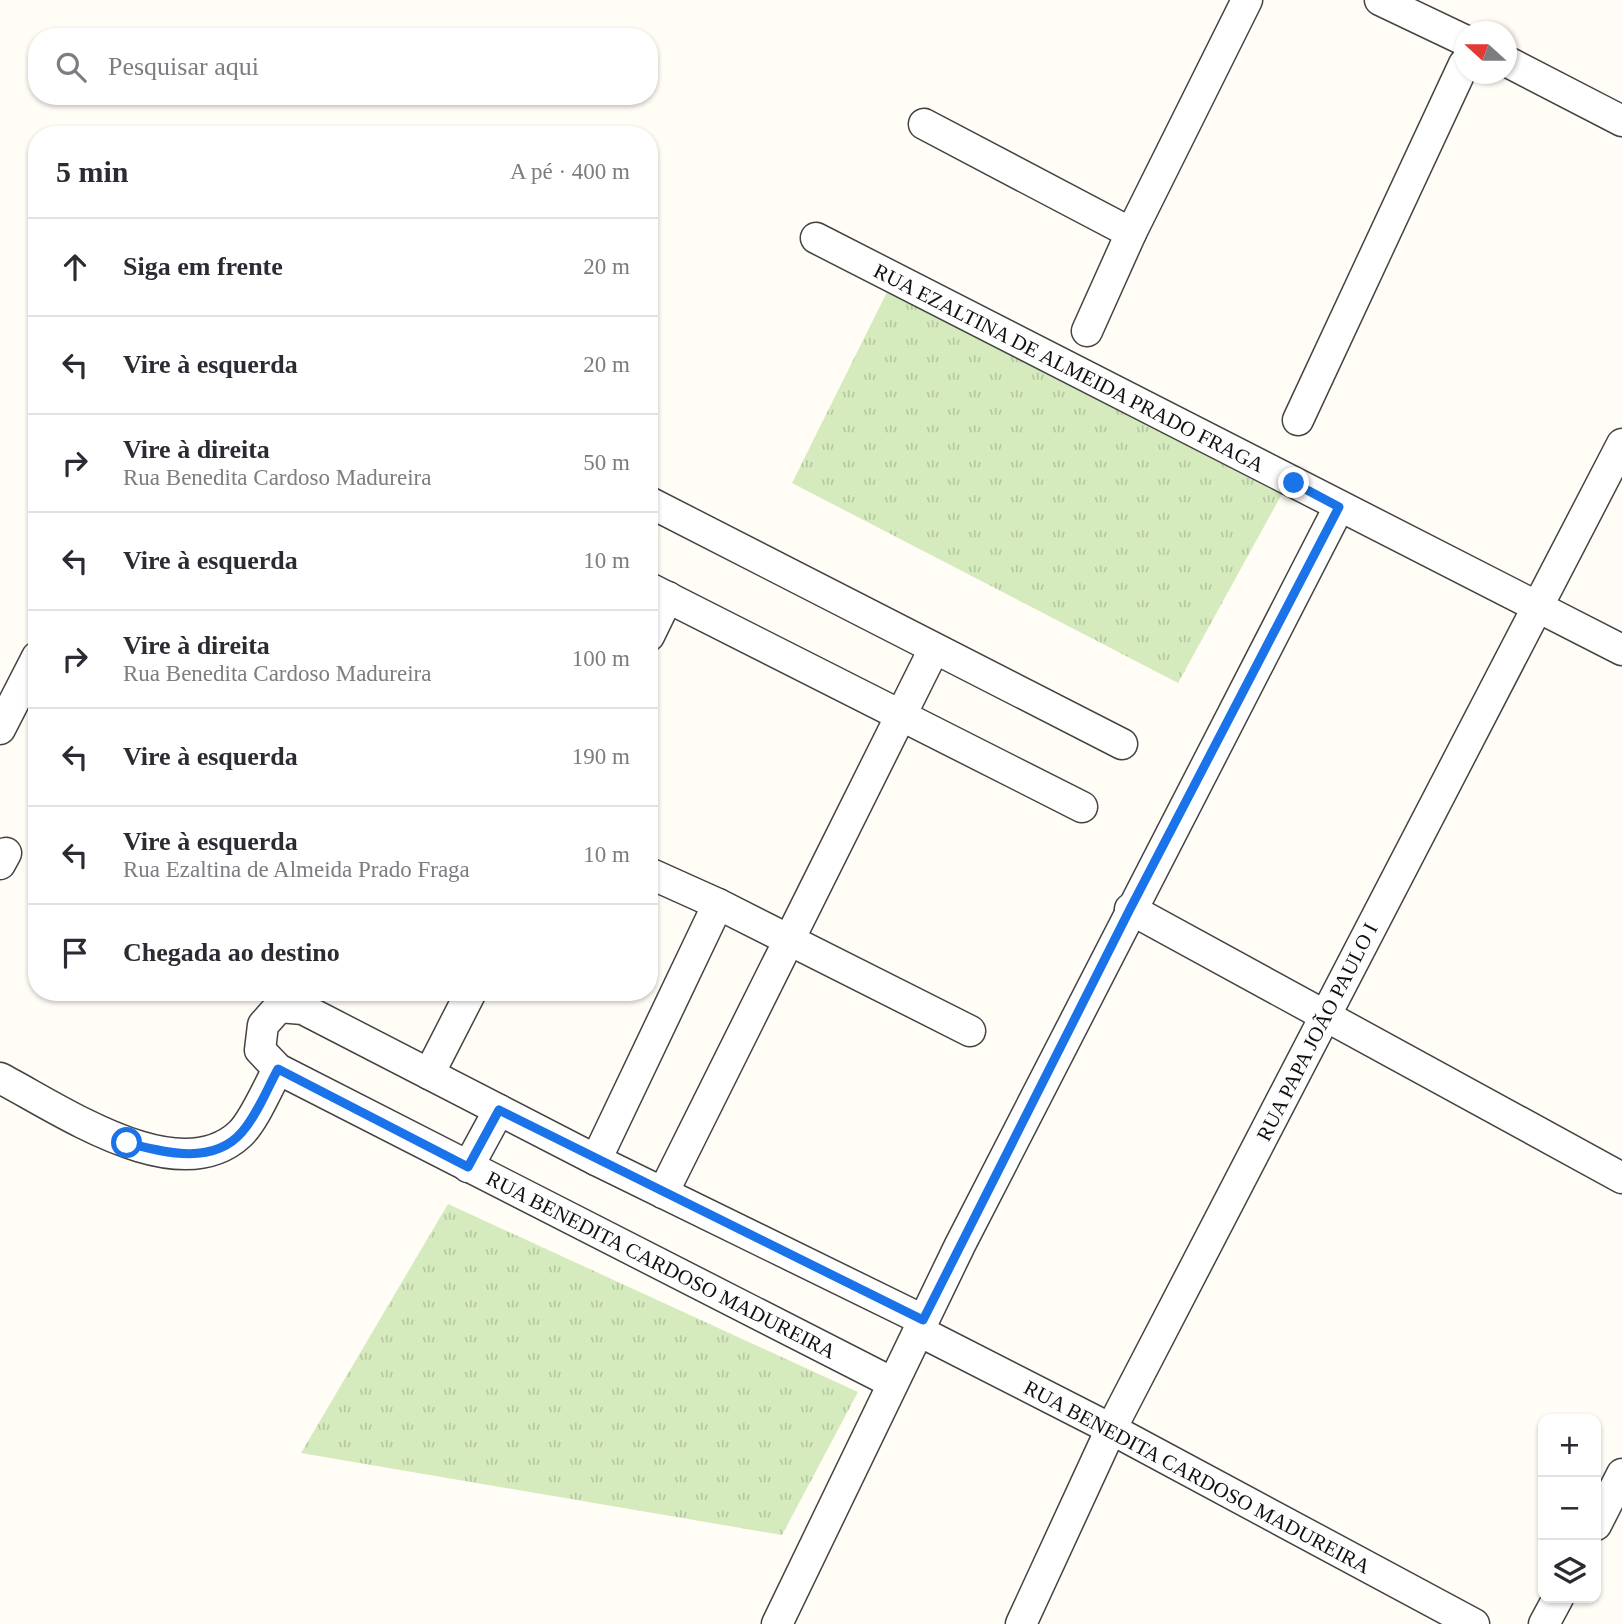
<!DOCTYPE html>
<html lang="pt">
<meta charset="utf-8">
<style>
:root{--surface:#fff;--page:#f7f7f7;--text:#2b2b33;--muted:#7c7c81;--line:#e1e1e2}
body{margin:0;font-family:Georgia,serif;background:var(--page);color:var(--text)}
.controls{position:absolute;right:21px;bottom:21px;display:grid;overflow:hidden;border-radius:14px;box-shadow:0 2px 5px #0004}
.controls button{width:63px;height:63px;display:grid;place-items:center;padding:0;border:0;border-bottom:2px solid var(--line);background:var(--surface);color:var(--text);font:35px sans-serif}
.compass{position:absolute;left:1454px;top:21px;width:63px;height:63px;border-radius:50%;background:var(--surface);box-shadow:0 2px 5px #0004;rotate:291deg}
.stop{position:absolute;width:21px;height:21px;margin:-16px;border:5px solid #1a73e8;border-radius:50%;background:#fff}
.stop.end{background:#1a73e8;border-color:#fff;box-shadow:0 2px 7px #0008}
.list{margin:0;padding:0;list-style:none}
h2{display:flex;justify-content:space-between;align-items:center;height:91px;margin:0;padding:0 28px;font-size:30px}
h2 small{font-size:23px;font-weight:400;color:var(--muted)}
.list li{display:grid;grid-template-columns:46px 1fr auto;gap:21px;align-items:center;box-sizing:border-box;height:98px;padding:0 28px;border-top:2px solid var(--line)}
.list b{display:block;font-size:26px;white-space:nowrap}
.list p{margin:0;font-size:23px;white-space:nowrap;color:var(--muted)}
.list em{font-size:23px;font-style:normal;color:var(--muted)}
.icon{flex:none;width:38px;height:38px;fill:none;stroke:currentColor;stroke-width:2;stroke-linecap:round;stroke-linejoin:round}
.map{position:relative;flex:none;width:1622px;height:1624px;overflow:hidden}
.search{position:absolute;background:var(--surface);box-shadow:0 2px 5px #0004;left:28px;top:28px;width:630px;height:77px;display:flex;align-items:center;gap:18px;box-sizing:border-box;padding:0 24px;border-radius:28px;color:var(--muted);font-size:26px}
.panel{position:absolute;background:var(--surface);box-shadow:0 2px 5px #0004;left:28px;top:126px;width:630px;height:875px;border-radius:28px}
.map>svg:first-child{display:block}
.park{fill:url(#park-tufts)}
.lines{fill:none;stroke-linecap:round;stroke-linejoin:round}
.street-casing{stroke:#444;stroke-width:33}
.street{stroke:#fff;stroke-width:30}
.route{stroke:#1a73e8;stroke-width:9}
.labels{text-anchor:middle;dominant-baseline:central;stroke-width:7;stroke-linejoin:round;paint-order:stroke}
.street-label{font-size:21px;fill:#111;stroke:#fff}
</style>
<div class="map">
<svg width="1622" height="1624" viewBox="0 0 1622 1624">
<defs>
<pattern id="park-tufts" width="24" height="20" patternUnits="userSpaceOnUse" patternTransform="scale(1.75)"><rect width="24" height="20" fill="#d5ebbd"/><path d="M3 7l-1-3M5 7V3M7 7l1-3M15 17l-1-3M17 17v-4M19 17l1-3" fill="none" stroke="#b6c8a1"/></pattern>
</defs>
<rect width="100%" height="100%" fill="#fffdf5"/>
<!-- park -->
<g class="park">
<path d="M889,288L1283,492L1178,683L792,483Z"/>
<path d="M448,1204L858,1392L782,1535L301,1453Z"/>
</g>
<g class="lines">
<defs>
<g id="street">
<path d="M1380,0L1464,40"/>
<path d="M1506,61L1622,121"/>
<path d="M924,124L1131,233"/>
<path d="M816,238L1622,650"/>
<path d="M1087,331L1131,233L1247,0"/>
<path d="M1298,420L1464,64"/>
<path d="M649,502L1122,744"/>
<path d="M649,588L1082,807"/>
<path d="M649,636L668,597"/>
<path d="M0,729L37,657"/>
<path d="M0,864L6,853"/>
<path d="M649,873L718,904L970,1031"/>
<path d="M1130,909L1622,1178"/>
<path d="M429,1074L471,992"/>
<path d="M0,1078C60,1109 178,1192 240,1134C254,1121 268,1087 278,1069"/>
<path d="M596,1160L718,904"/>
<path d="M468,1167L499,1110"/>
<path d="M663,1193L934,649"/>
<path d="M919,1331L1111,1429L1474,1624"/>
<path d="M891,1382L278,1069L260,1050L263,1025L279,1007L303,1009L596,1160L923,1320"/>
<path d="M1596,1525L1622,1474"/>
<path d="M777,1624L960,1245L1339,507"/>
<path d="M1021,1624L1111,1429L1622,444"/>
<path d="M1544,1624L1558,1598"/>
</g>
</defs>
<!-- street casing -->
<use href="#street" class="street-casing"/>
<!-- street -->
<use href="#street" class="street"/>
</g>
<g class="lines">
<!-- route -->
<path class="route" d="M127,1143C163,1152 213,1166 242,1132C257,1115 267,1089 278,1069L468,1167L499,1110L923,1320L1130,909L1339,507L1294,483"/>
</g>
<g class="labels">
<!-- street labels -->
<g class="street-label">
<text transform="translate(1069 368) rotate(27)">RUA EZALTINA DE ALMEIDA PRADO FRAGA</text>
<text transform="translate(1317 1032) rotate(-63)">RUA PAPA JOÃO PAULO I</text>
<text transform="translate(661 1265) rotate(27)">RUA BENEDITA CARDOSO MADUREIRA</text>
<text transform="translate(1197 1477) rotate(28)">RUA BENEDITA CARDOSO MADUREIRA</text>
</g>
</g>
</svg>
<div class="controls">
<button>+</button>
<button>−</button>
<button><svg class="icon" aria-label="layers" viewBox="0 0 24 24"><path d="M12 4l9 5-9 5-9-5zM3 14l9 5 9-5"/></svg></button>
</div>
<svg class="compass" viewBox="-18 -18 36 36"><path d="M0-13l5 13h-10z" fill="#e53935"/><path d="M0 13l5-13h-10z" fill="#7c7c81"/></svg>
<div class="stop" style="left:127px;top:1143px"></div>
<div class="stop end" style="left:1294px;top:483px"></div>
<div class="search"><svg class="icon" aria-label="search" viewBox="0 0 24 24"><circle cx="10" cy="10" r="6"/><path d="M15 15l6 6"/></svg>Pesquisar aqui</div>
<section class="panel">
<h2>5 min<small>A pé · 400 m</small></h2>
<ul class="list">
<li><svg class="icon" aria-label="ahead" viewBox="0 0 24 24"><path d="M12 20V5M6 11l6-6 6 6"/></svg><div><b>Siga em frente</b></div><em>20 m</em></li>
<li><svg class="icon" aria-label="left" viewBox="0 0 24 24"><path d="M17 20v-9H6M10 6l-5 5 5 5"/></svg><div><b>Vire à esquerda</b></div><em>20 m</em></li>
<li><svg class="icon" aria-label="right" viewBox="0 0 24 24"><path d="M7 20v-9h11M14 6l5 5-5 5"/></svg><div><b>Vire à direita</b><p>Rua Benedita Cardoso Madureira</p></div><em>50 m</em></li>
<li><svg class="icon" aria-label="left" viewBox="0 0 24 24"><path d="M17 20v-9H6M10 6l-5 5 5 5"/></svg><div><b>Vire à esquerda</b></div><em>10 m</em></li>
<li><svg class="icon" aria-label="right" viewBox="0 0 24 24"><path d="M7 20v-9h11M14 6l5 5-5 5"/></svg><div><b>Vire à direita</b><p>Rua Benedita Cardoso Madureira</p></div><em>100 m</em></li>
<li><svg class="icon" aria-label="left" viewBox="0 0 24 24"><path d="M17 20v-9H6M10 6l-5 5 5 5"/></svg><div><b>Vire à esquerda</b></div><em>190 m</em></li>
<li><svg class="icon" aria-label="left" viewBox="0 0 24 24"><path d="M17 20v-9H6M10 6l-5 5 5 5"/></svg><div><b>Vire à esquerda</b><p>Rua Ezaltina de Almeida Prado Fraga</p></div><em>10 m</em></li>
<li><svg class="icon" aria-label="arrive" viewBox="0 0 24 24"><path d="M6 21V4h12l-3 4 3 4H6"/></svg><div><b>Chegada ao destino</b></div></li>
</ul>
</section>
</div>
